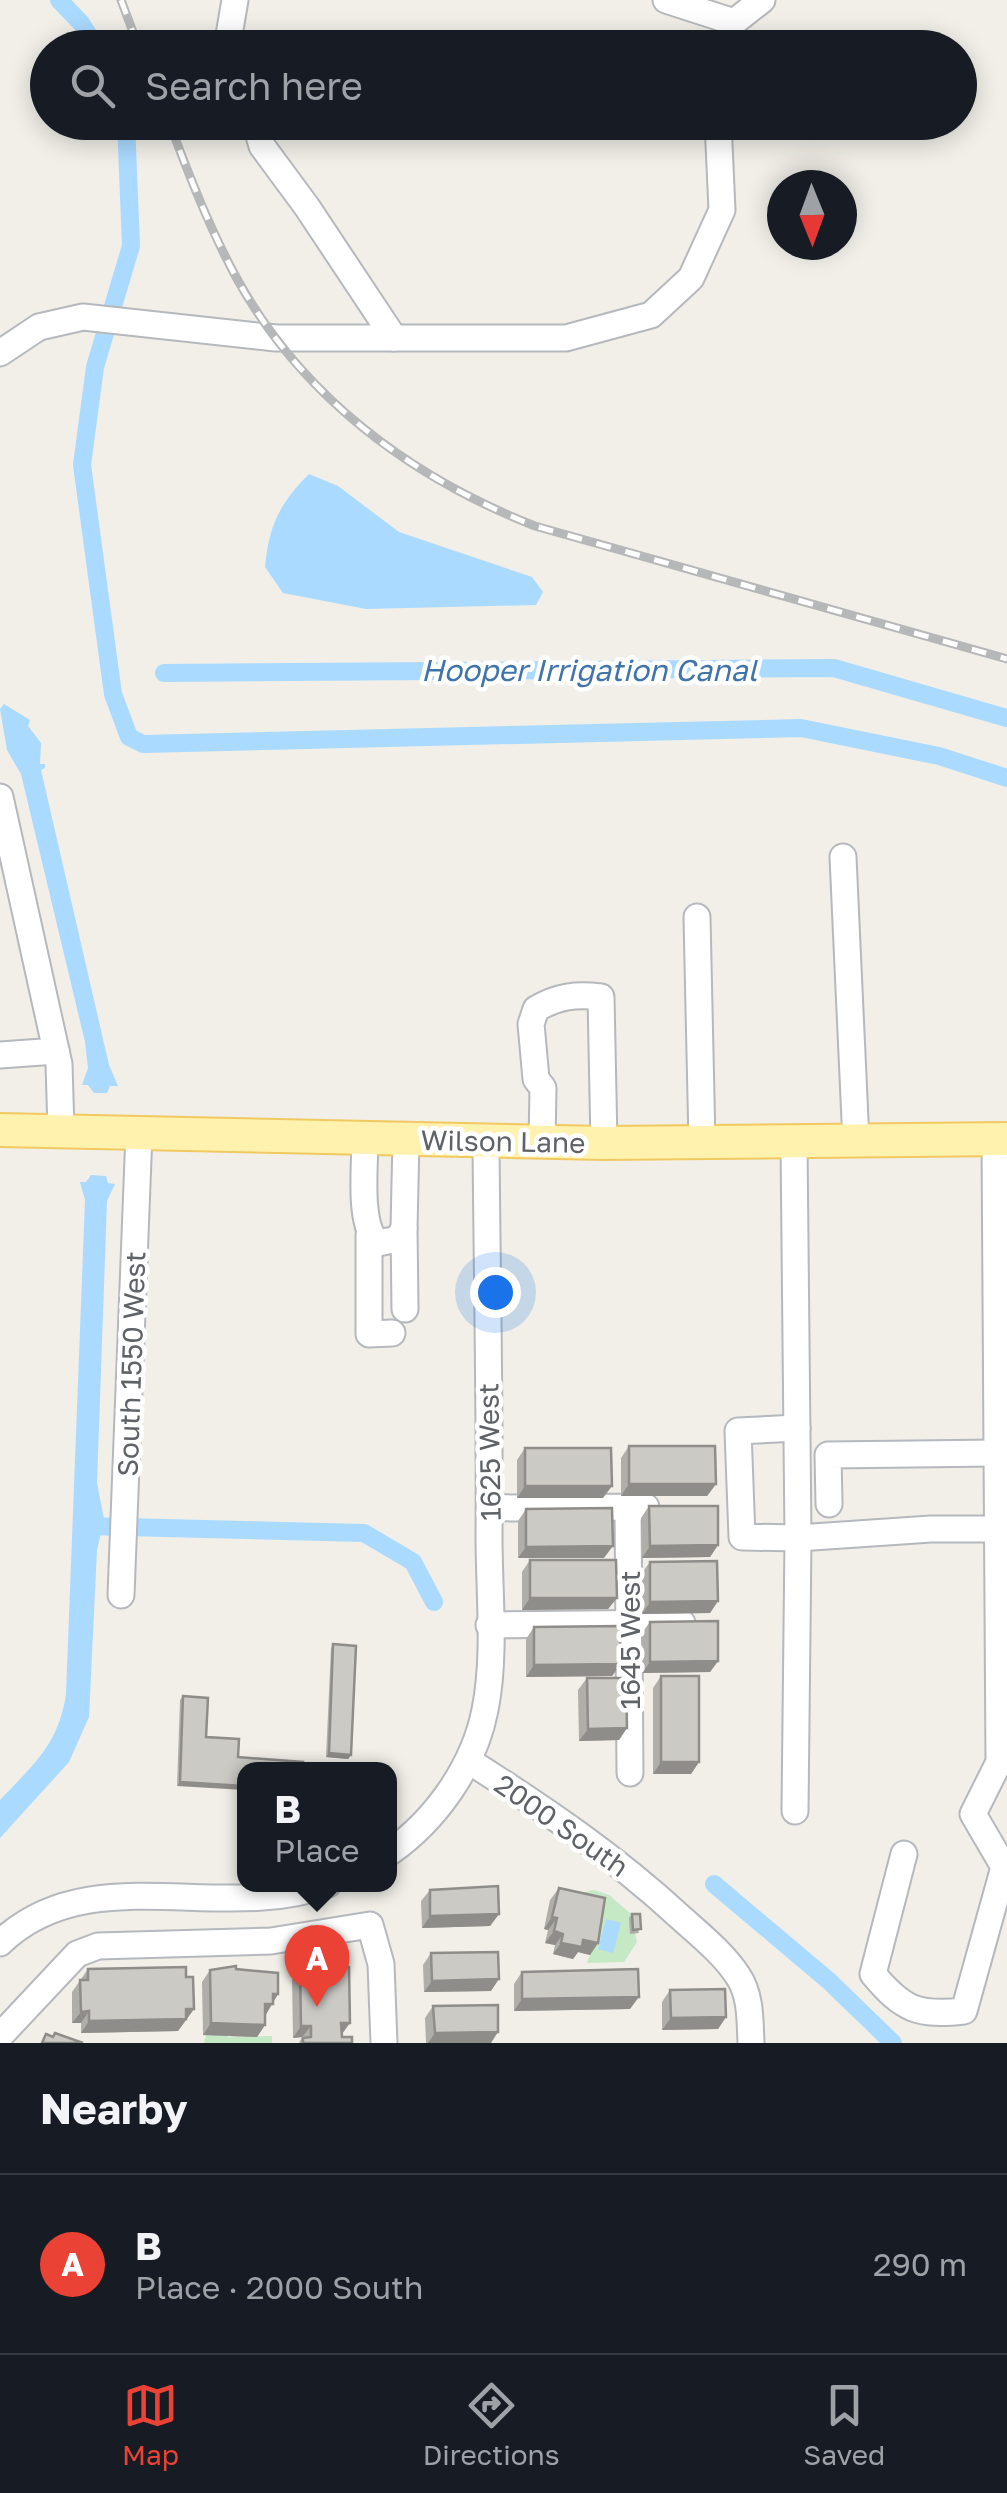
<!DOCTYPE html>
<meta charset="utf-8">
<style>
:root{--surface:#171b24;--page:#20242c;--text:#f1f3f6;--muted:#9ea1a6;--line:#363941;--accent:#ea4335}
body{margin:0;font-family:"Golos Text",sans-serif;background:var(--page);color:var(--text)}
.compass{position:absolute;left:767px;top:170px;width:90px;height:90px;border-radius:50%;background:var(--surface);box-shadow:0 5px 25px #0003;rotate:179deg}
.you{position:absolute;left:495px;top:1292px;width:35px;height:35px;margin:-25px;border:8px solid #fff;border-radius:50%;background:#1a73e8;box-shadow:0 0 0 15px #1a73e833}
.badge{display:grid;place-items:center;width:65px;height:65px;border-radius:50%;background:var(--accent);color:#fff;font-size:32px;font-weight:700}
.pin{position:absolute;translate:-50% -82px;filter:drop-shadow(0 2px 5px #0008)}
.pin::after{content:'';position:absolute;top:52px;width:35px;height:30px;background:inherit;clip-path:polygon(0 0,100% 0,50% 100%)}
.popup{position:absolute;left:237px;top:1762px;width:160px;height:130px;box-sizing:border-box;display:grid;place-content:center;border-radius:20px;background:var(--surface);filter:drop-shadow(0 2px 8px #0005);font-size:32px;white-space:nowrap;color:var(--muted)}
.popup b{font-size:38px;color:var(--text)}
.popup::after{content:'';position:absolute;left:50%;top:100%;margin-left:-20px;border:20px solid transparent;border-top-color:var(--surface)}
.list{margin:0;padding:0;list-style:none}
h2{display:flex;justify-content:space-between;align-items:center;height:130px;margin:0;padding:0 40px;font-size:42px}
h2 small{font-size:32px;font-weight:400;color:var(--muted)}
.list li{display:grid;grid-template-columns:65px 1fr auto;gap:30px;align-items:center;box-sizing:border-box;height:180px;padding:0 40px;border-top:2px solid var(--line)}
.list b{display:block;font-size:38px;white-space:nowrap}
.list p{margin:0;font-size:32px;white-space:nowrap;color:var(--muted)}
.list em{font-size:32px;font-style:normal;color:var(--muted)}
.icon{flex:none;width:55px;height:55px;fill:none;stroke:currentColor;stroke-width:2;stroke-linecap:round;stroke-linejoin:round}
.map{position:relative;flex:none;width:1007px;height:2043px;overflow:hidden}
.search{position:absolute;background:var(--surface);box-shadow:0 5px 25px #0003;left:30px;right:30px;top:30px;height:110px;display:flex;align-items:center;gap:25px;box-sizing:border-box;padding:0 35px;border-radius:55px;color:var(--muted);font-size:38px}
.sheet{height:310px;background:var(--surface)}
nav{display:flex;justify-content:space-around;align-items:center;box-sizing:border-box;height:140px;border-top:2px solid var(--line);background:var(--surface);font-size:28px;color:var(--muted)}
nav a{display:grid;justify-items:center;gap:5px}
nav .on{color:var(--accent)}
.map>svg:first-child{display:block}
.green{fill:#c5e8c5}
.water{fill:#aadaff}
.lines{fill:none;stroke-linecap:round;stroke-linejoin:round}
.canal{stroke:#aadaff;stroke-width:18}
.minor-casing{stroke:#b5b8bc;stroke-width:29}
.major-casing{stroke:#f2c960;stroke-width:36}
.minor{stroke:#fff;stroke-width:25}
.major{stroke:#fff2af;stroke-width:32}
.rail-casing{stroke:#b6b7b8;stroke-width:9}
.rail{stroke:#fff;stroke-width:5;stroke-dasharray:15;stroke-linecap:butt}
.wall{fill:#afaea9}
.shaded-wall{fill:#8f8d8a}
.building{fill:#cccac5;stroke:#8f8d8a;stroke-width:2.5}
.labels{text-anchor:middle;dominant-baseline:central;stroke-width:9;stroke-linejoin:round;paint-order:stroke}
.street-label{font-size:28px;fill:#5f6368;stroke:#fff}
.water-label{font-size:30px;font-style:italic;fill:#4174aa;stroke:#fff}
</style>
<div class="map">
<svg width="1007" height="2043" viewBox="0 0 1007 2043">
<rect width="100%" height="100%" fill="#f1efe8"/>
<!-- green -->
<g class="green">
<path d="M594,1890L609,1895L631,1914L637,1942L624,1962L587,1963L590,1955L580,1893Z"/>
<path d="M227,2034L228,2037L272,2036V2043H204L206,2035Z"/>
</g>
<!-- water -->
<g class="water">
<path d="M309,474L338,486L399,532L532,577L543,592L536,605L366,609L283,593L265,567C269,526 279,504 309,474Z"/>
<path d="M4,704L30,720L28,726L41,743L40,764H45V768L41,770L109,1065L118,1086H110L107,1093H94L88,1085H82L88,1068L85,1042L21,774L7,750L0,709Z"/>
<path d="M91,1175L106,1176L108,1183L115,1184L107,1201L97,1483L104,1519L97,1550L89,1717L69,1762L0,1838V1800C33,1765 59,1744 66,1694L85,1200L80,1182H86Z"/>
<path d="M606,1919L621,1923L613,1953L598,1949Z"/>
</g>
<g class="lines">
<!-- canal -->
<g class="canal">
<path d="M59,0L81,23L97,48"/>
<path d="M126,122L131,246L95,367L82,465L113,694L129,737L143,744L801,728L939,756L1007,778"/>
<path d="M164,673L834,668L1007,718"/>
<path d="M84,1526L364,1533L413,1562L434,1602"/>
<path d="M714,1884L829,1981L893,2043"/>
</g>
<defs>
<g id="minor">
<path d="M666,0L734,22"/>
<path d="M233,48L229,35L235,0"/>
<path d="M723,48L734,22L762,0"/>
<path d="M255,122L262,146L307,207L394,338"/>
<path d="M0,353L39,327L83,317L276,338H566L651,315L691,278L722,210L718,122"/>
<path d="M0,797L59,1064L61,1131"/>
<path d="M843,857L856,1142"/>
<path d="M697,917L702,1143"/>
<path d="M0,1055L56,1051"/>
<path d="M365,1139C365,1166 358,1226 378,1243L398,1239L404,1228L406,1139"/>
<path d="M542,1142L543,1088L536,1079L531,1024L536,1009C558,996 576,994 601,997L604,1143"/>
<path d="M794,1143L798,1538L931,1529H998"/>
<path d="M404,1228L405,1309"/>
<path d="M369,1235V1334L392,1333"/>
<path d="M829,1504L828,1455L997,1453"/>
<path d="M628,1507L630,1773"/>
<path d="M490,1508L646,1507"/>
<path d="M121,1595L139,1133"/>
<path d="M489,1625L682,1623"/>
<path d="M469,1761C543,1808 614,1856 679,1916C699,1934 723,1953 738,1976C751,1995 750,2021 751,2043"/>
<path d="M795,1811L798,1538L742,1537L738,1431L797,1428"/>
<path d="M390,1852C436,1820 474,1766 485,1710C496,1655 489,1593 489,1536C490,1404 487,1273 486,1141"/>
<path d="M904,1854L873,1974C903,2010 918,2016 964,2011L1004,1867L973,1814L999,1762L995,1139"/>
<path d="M0,1943C89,1857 222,1924 328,1884"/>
<path d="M0,2036L77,1954L98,1946L271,1941L370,1925L381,1964L384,2043"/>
</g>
<path id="major" d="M0,1130L604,1143L1007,1139"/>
</defs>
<!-- minor casing -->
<use href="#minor" class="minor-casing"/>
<!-- major casing -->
<use href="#major" class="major-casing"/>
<!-- minor -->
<use href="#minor" class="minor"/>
<!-- major -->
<use href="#major" class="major"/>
<defs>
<g id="rail">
<path d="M121,0L139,48"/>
<path d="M169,122C189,175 209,227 236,277C301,396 410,477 535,526L1007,659"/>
</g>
</defs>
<!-- rail casing -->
<use href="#rail" class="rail-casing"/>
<!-- rail -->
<use href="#rail" class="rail"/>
</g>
<!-- wall -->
<g class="wall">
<path d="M629,1446L716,1484L707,1496H621V1458Z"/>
<path d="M525,1448L603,1498H517V1460Z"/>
<path d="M649,1506L718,1545L710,1557L642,1558L641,1518Z"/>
<path d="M526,1509L604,1558H518V1521Z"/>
<path d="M530,1560L617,1598L608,1609L522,1610V1572Z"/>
<path d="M650,1562L718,1601L710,1613L642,1614L641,1574Z"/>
<path d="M650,1622L718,1661L710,1672L642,1673L641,1634Z"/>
<path d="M534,1627L621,1664L612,1676L526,1677V1639Z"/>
<path d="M333,1644L351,1755L348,1759L326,1757L331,1648Z"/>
<path d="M661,1676L699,1762L691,1774H653V1688Z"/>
<path d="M587,1678L627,1728L619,1740L579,1741L578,1690Z"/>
<path d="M183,1696L206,1737L238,1757L177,1786L180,1700Z"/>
<path d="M559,1888L598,1943L590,1955L578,1952L573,1959L553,1954L555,1945L545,1943L548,1930L544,1929L550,1900Z"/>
<path d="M430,1890L499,1914L490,1926L422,1928L421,1901Z"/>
<path d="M632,1914L639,1933L630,1934L629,1918Z"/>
<path d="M431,1953L491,1991L424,1992L423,1965Z"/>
<path d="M305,1960L342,2037L352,2043H299L302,2037L293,2038L292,1980Z"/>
<path d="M88,1969L186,1977L194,2009L178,2031L81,2033V2023H72V1992Z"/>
<path d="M236,1969L278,1994L265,2016V2025L257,2037L203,2035L202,1982L210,1970Z"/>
<path d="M522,1972L630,2009L514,2011V1984Z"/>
<path d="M670,1990L726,2017L718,2029L662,2030V2002Z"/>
<path d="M433,2006L491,2043H426L425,2018Z"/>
</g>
<!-- shaded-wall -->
<g class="shaded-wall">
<path d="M629,1484H716L707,1496H621Z"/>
<path d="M525,1486H612L603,1498H517Z"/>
<path d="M718,1545L710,1557L642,1558L650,1546Z"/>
<path d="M613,1546L604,1558H518L526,1547Z"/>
<path d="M530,1598H617L608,1609L522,1610Z"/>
<path d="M718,1601L710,1613L642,1614L650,1602Z"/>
<path d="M718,1661L710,1672L642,1673L650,1662Z"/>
<path d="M621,1664L612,1676L526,1677L534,1665Z"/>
<path d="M627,1728L619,1740L579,1741L588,1729Z"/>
<path d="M329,1753L351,1755L348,1759L326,1757Z"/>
<path d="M661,1762H699L691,1774H653Z"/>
<path d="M180,1782L244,1786V1790L177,1786Z"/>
<path d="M499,1914L490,1926L422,1928L430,1916Z"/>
<path d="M552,1917L557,1918L548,1930L544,1929Z"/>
<path d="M554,1931L563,1934L555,1945L545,1943Z"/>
<path d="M583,1940L598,1943L590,1955L578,1952L573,1959L553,1954L561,1943Z"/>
<path d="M499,1979L491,1991L424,1992L432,1981Z"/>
<path d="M273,1994H278L265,2016H256Z"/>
<path d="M639,1997L630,2009L514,2011L522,1999Z"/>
<path d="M186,2009H194L178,2031L81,2033L89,2021Z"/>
<path d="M89,2011L81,2023H72L81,2012Z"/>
<path d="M726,2017L718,2029L662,2030L671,2018Z"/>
<path d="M211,2023L265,2025L257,2037L203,2035Z"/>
<path d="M341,2023H350L342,2034Z"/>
<path d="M301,2026H311L302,2037L293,2038Z"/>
<path d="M498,2032L491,2043H428L435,2033Z"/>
</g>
<!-- building -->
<g class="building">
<path d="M629,1446H715L716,1484H629Z"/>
<path d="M525,1448H611L612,1486H525Z"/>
<path d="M649,1506H718V1545L650,1546Z"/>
<path d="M612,1508L613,1546L526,1547V1509Z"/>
<path d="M530,1560H616L617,1598H530Z"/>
<path d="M717,1561L718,1601L650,1602V1562Z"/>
<path d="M718,1621V1661L650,1662V1622Z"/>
<path d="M620,1626L621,1664L534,1665V1627Z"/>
<path d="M333,1644L356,1646L351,1755L329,1753Z"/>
<rect x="661" y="1676" width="38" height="86"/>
<path d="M587,1678H626L627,1728L588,1729Z"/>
<path d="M183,1696L208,1698L206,1737L239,1739L238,1757L303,1762L302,1770H244V1786L180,1782Z"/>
<path d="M498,1886L499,1914L430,1916V1890Z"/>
<path d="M559,1888L605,1898L598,1943L583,1940L582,1947L561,1943L563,1934L554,1931L557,1918L552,1917Z"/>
<path d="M632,1914H640L641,1929L633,1930Z"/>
<path d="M498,1952L499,1979L432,1981L431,1953Z"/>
<path d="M344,1959V1967H349L350,2023H341L342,2037H352V2043H303V2038L311,2037V2026H301L300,1968H305V1960Z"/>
<path d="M236,1966V1969L278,1973V1994H273V2004H265V2025L211,2023L210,1970Z"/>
<path d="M186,1967V1977H193L194,2009H186V2019L89,2021V2011L81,2012L80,1980H88V1969Z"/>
<path d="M638,1969L639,1997L522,1999V1972Z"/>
<path d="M725,1989L726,2017L671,2018L670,1990Z"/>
<path d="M498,2005V2032L435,2033L433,2006Z"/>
<path d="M55,2033L83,2043H42L46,2034L53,2037Z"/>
</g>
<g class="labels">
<!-- street labels -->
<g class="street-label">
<text transform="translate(503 1141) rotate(1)">Wilson Lane</text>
<text transform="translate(131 1364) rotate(-88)">South 1550 West</text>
<text transform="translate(489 1452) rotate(-91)">1625 West</text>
<text transform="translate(629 1640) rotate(-90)">1645 West</text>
<text transform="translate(562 1825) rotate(35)">2000 South</text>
</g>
<!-- water labels -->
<g class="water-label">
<text x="589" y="670">Hooper Irrigation Canal</text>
</g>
</g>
</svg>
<svg class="compass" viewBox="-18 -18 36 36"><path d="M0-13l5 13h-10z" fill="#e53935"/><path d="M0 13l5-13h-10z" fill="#9ea1a6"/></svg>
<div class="you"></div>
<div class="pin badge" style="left:317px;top:2007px">A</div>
<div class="popup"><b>B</b>Place</div>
<div class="search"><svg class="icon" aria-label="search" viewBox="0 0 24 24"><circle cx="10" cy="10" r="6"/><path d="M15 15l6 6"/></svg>Search here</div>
</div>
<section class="sheet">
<h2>Nearby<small></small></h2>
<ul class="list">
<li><span class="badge">A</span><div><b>B</b><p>Place · 2000 South</p></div><em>290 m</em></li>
</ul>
</section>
<nav>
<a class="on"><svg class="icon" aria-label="map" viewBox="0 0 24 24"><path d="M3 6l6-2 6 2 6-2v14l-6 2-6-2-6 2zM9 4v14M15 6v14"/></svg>Map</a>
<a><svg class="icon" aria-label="directions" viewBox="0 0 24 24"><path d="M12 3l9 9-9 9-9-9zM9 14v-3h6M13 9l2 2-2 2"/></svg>Directions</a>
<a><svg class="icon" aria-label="saved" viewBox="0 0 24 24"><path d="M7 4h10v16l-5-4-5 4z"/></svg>Saved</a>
</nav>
